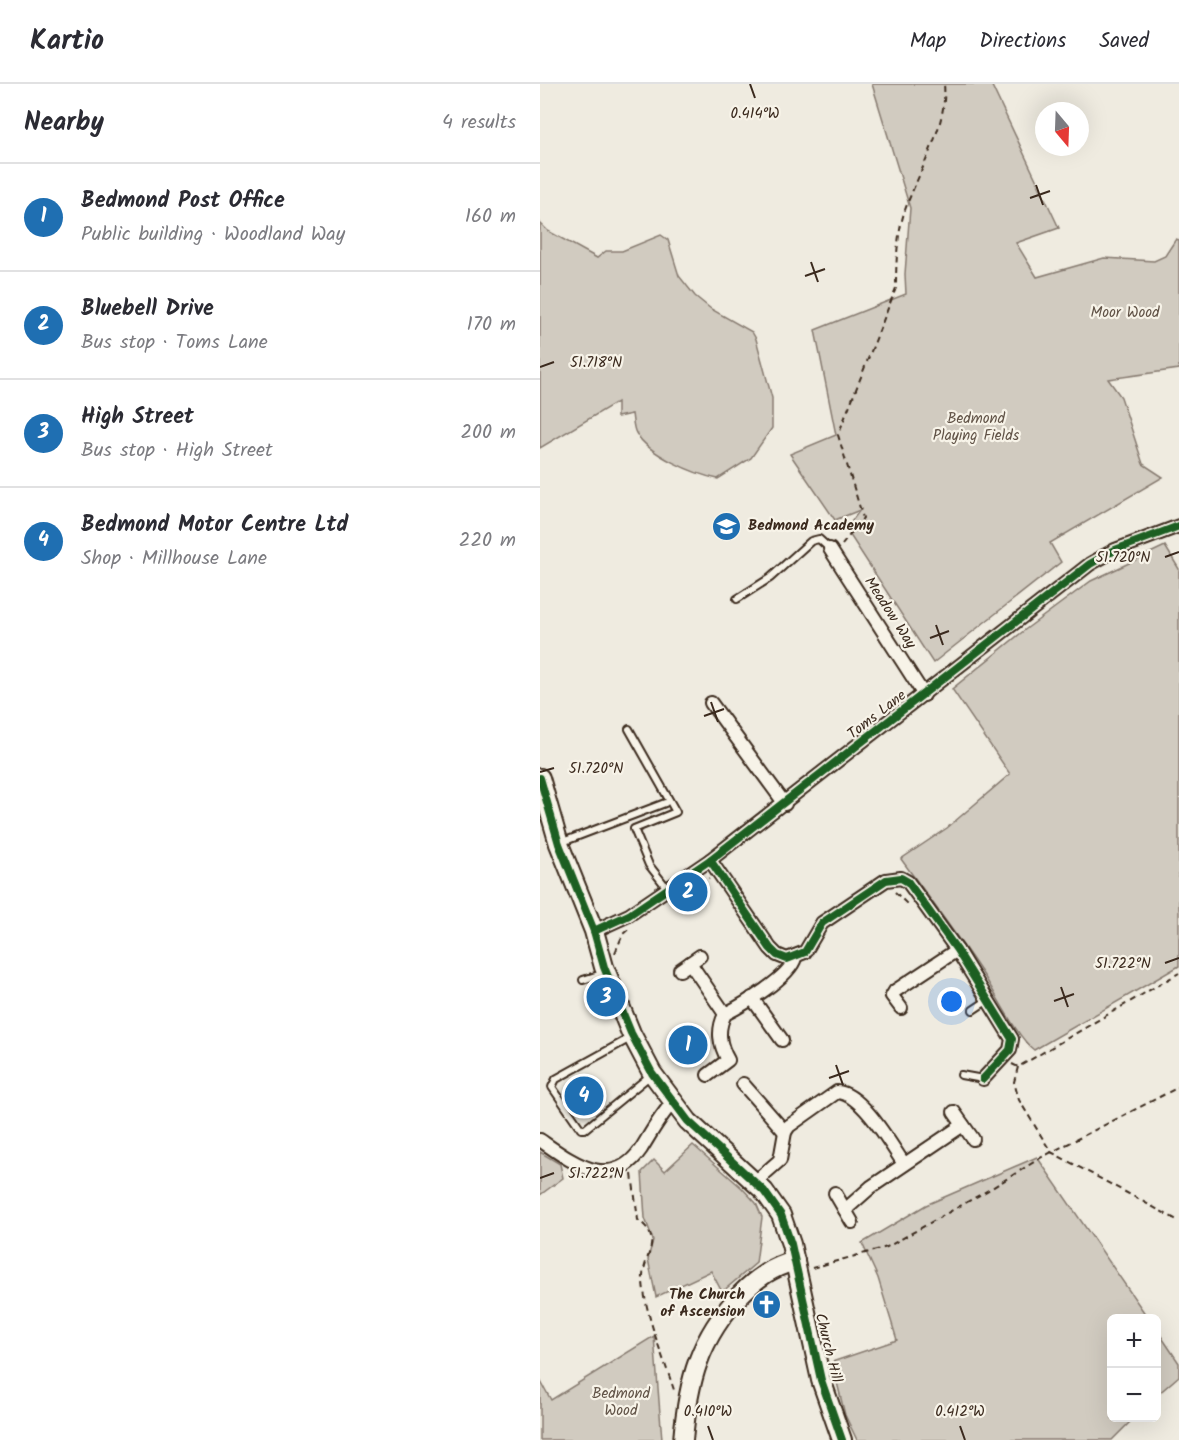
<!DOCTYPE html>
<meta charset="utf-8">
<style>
:root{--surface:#fff;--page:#f2f2f3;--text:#2b2b33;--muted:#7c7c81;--line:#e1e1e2;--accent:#1f6fb2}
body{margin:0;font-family:Kalam,sans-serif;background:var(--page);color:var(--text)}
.controls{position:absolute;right:18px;bottom:18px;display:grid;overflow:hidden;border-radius:9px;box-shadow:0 6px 24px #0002}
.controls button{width:54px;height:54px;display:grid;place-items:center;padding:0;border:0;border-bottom:2px solid var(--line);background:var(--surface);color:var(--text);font:30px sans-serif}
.compass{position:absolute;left:495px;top:18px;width:54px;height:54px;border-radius:50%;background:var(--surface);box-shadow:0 6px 24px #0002;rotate:161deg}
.you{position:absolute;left:412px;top:918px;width:21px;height:21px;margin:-15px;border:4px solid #fff;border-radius:50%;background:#1a73e8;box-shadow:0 0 0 9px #1a73e833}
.badge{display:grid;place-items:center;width:39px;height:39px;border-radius:50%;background:var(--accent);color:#fff;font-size:20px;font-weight:700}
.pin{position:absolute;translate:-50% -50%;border:3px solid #fff;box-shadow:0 2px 6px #0006}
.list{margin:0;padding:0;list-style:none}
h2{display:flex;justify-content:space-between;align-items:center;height:78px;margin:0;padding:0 24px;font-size:26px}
h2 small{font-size:20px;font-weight:400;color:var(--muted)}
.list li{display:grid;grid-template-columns:39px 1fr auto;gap:18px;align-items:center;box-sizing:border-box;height:108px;padding:0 24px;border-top:2px solid var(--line)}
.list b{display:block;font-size:22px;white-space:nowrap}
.list p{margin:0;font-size:20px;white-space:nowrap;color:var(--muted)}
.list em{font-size:20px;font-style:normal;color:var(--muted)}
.map{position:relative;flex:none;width:639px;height:1356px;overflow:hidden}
header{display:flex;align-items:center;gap:36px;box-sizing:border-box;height:84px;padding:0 30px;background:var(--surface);border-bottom:2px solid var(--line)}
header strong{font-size:28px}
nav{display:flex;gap:33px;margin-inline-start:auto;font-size:21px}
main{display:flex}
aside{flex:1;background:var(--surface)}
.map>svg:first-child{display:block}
.green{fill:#d1cbc0;stroke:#867a6f;stroke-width:1.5}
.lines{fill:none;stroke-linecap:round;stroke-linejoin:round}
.lane-casing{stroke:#3b2a1e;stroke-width:10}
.street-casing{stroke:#3b2a1e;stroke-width:16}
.secondary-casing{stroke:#3b2a1e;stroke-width:22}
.path{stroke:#3b2a1e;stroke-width:2;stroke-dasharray:6 4.5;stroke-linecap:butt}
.lane{stroke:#f7f3e8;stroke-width:6}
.street{stroke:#f7f3e8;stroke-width:12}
.secondary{stroke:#f7f3e8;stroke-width:18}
.cycleway-casing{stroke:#f7f3e8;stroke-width:11}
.cycleway{stroke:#1b5e20;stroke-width:8}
.ticks{fill:none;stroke:#3b2a1e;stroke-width:2}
.labels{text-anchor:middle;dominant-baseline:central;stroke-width:4.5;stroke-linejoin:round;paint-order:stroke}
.park-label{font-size:15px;fill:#605246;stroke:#f7f3e8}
.poi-label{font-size:15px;font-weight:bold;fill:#3b2a1e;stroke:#f7f3e8;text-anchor:start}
.street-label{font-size:15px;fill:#3b2a1e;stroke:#f7f3e8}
.ticks-label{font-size:15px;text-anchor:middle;fill:#3b2a1e;stroke:#f7f3e8;stroke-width:4.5;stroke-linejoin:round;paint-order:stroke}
</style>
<header>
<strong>Kartio</strong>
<nav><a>Map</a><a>Directions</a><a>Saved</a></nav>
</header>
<main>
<aside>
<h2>Nearby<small>4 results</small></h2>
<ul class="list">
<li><span class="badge">1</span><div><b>Bedmond Post Office</b><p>Public building · Woodland Way</p></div><em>160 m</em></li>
<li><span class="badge">2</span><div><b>Bluebell Drive</b><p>Bus stop · Toms Lane</p></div><em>170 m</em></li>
<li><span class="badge">3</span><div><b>High Street</b><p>Bus stop · High Street</p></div><em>200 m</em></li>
<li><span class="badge">4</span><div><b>Bedmond Motor Centre Ltd</b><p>Shop · Millhouse Lane</p></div><em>220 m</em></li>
</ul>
</aside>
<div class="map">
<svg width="639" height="1356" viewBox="0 0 639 1356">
<rect width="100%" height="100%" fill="#efebe0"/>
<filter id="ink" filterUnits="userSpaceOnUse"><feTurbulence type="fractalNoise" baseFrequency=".0167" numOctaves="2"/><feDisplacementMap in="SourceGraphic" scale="12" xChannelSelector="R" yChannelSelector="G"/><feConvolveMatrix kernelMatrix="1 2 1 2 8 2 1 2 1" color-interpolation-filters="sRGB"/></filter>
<g filter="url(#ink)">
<!-- green -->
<g class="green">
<path d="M332,0H451L519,144L476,159L497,193L564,174L614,177L625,172L636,155L639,156V285L568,295L581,313L603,380L623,393L510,459L521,478L393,579L306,445L320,426L295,436L250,370L296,351L275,246L366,210L365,190L370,124Z"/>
<path d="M0,139L8,147L57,174L66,167H82L121,151L128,156L139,192L155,212L171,225L212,248L216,255L232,314V344L211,374L178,395C154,390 109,371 96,349C93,344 93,335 92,330L77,333V318L0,364Z"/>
<path d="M625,462L639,485V882L494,966C478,954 458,914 446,895C419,854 390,815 361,775L407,744L470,690L412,605L486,545L551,497Z"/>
<path d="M153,1061L202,1104L216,1119L222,1133L216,1179L182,1208L171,1187L116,1213L108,1175L113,1156L105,1134L102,1088L114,1076L125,1087Z"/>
<path d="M0,1068L20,1080L23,1094L0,1111Z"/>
<path d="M497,1073L608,1234H572V1334H594L572,1356H317L305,1331L292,1278L357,1256L338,1194L322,1159L386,1121Z"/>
<path d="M617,1246L639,1279V1292L617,1311Z"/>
<path d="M114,1252L122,1356H0V1296L11,1316Z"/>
</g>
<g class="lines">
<defs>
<g id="lane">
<path d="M197,515L230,494L271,457L279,455L290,465"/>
<path d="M89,645L136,728L94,745L109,781L127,804"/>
<path d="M20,759L125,719"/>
<path d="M43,896L65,889"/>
<path d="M433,926L448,916"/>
<path d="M92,953L16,995L12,1003L41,1045H45L112,990"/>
<path d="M421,991L443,995"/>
</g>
<g id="street">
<path d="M290,465L384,611"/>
<path d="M171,619L245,720"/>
<path d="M170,776L230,864L237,871L247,875L265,868L282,839L346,796L361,794L368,798L417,866L472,955L470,966L443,995"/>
<path d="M54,847L89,831L170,776L550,480L575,466L639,442"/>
<path d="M150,879L185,930"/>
<path d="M140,886L160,872"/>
<path d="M212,914L242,956"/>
<path d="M361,924L352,912L355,907L417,866"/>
<path d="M168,991L188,976C179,960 177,946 185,930C203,921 250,893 255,874"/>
<path d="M203,1000L245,1048"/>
<path d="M414,1028L433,1055"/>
<path d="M0,1056C32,1078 71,1109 101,1065C111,1049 120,1032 133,1018"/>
<path d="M215,1098L240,1076L245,1048L249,1042L297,1008C322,1009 351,1061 364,1080"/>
<path d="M295,1109L312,1138"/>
<path d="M305,1126L331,1103L423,1041"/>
</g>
<g id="secondary">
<path d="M0,694L19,760L54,847L64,883L91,949L112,989L148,1037L224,1107L241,1131L251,1160L281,1296L302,1356"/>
<path d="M143,1356C148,1297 159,1254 201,1210C217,1194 232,1183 255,1177"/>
</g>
</defs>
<!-- lane casing -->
<use href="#lane" class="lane-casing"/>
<!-- street casing -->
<use href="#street" class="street-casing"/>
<!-- secondary casing -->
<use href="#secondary" class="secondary-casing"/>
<!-- path -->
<g class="path">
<path d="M302,461L323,434L298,351L356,204C356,179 357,149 365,126C379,86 408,42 404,0"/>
<path d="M355,808L367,820H371"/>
<path d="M133,817L169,794"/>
<path d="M75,869L83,850L90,844"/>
<path d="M472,980L478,983L639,889"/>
<path d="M478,983L474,998L479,1016L511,1068L639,1137"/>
<path d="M92,1090L98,1136C126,1156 101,1173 103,1198C106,1234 123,1272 134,1306"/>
<path d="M272,1184L347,1163L452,1104L502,1073L639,1003"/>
</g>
<!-- lane -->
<use href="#lane" class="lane"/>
<!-- street -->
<use href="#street" class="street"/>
<!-- secondary -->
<use href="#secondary" class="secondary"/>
<defs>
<g id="cycleway">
<path d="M0,694L19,760L54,847L64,883L91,949L112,989L148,1037L224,1107L241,1131L251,1160L281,1296L302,1356"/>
<path d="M170,776L230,864L237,871L247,875L265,868L282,839L346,796L361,794L368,798L417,866L472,955L470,966L443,995"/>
<path d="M54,847L89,831L170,776L550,480L575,466L639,442"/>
</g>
</defs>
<!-- cycleway casing -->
<use href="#cycleway" class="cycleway-casing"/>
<!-- cycleway -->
<use href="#cycleway" class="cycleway"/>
</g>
</g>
<!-- ticks -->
<path class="ticks" d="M210,0L215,14M496,101L503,121M490,114L510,107M271,178L278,198M265,192L285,185M0,283L14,278M625,473L639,468M396,541L403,561M390,554L409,547M171,618L178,638M164,632L184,625M0,688L14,684M625,879L639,874M521,903L528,923M514,917L534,910M296,981L303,1001M289,994L309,987M0,1094L14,1089M168,1342L173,1356M420,1342L425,1356"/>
<!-- icons -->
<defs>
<symbol id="school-disc" viewBox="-11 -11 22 22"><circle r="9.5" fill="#1f6fb2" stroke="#f7f3e8"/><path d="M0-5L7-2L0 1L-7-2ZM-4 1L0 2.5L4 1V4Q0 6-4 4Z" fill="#fff"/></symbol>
<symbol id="church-disc" viewBox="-11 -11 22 22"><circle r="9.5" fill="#1f6fb2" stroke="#f7f3e8"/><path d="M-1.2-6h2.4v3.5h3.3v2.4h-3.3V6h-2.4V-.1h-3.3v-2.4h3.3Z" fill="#fff"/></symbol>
</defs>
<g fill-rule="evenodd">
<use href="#school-disc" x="170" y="426" width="33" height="33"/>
<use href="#church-disc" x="210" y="1204" width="33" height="33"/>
</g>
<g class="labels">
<!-- park labels -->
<g class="park-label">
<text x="585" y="229">Moor Wood</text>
<text x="436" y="335">Bedmond<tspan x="436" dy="17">Playing Fields</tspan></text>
<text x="81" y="1310">Bedmond<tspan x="81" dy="17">Wood</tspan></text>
</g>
<!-- poi labels -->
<g class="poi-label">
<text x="208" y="442">Bedmond Academy</text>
<text x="205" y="1211" text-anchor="end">The Church<tspan x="205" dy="17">of Ascension</tspan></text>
</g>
<!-- street labels -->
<g class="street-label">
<text transform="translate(350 529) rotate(57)">Meadow Way</text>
<text transform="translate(337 631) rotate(-38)">Toms Lane</text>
<text transform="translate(288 1264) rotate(76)">Church Hill</text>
</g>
</g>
<g class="ticks-label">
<text x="215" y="34">0.414°W</text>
<text x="56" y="283">51.718°N</text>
<text x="583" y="478">51.720°N</text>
<text x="56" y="689">51.720°N</text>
<text x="583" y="884">51.722°N</text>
<text x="56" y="1094">51.722°N</text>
<text x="168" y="1332">0.410°W</text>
<text x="420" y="1332">0.412°W</text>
</g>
</svg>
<div class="controls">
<button>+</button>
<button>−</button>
</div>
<svg class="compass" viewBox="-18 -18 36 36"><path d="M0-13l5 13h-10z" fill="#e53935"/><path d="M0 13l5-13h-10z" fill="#7c7c81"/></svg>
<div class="you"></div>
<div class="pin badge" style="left:148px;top:961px">1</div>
<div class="pin badge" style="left:148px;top:808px">2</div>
<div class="pin badge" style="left:66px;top:913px">3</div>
<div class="pin badge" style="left:44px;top:1012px">4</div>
</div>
</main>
